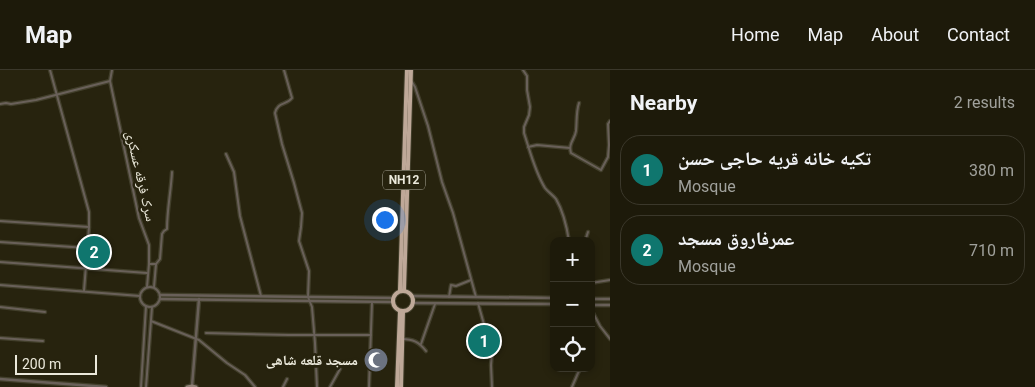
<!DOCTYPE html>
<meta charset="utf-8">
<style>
:root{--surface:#1d1a0a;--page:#252313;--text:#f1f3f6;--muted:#a0a19c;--line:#3b382b;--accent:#0f766e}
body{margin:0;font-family:Roboto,"Noto Naskh Arabic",sans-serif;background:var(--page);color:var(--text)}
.controls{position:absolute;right:15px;bottom:15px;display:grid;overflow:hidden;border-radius:10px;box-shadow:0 2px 8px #0003}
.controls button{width:45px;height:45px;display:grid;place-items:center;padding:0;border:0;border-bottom:1px solid var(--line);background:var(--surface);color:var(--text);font:25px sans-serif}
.scale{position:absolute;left:15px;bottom:12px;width:82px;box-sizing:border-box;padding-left:5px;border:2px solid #ebe9db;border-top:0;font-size:14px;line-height:18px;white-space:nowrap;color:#ebe9db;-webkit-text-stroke:4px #27230e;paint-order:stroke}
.you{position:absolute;left:384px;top:149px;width:18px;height:18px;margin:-12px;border:4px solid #fff;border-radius:50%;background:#1a73e8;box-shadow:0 0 0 8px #1a73e833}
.badge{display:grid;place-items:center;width:32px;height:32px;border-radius:50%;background:var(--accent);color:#fff;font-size:16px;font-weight:700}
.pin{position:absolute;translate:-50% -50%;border:2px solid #fff;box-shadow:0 1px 5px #0006}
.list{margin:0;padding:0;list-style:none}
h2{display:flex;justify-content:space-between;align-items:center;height:65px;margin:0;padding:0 20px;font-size:21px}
h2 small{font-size:16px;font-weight:400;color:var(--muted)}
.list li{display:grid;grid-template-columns:32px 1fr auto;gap:15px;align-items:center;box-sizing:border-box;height:70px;margin:0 10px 10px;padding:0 10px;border:1px solid var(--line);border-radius:20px}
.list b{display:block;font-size:19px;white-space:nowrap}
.list p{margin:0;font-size:16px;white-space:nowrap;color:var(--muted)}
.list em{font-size:16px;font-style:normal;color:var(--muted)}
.icon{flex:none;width:28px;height:28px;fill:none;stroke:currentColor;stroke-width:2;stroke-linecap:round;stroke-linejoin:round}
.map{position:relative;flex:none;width:610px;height:317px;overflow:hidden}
header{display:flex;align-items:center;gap:30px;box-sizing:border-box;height:70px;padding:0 25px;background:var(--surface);border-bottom:1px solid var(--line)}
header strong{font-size:24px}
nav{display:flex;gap:28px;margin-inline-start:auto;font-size:18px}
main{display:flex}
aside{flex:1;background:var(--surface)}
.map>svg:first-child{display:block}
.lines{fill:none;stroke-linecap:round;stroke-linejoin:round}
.minor-casing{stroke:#423f2b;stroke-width:4.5}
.tertiary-casing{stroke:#423f2b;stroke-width:5}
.secondary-casing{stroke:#423f2b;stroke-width:5.5}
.trunk-casing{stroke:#423f2b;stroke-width:6}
.minor{stroke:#696059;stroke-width:2}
.tertiary{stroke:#696059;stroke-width:2.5}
.secondary{stroke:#918277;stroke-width:3}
.trunk{stroke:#bea898;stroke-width:4}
.labels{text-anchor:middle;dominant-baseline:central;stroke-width:5;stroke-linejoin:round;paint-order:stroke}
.shield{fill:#27230e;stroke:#b0ae9e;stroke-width:1}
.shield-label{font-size:12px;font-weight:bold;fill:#ebe9db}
.street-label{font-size:14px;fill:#ebe9db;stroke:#27230e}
.poi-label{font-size:14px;font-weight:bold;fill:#ebe9db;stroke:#27230e;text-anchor:end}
</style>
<header>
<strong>Map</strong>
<nav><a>Home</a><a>Map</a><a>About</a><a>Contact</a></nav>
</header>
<main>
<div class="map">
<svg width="610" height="317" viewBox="0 0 610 317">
<rect width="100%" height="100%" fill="#27230e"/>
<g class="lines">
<defs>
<g id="minor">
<path d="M50,0L89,142V157L84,221"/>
<path d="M112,0L110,11L139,148L149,175V194L147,217"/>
<path d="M284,0L292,28C286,36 278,31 275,43L282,74L294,113L302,143L301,157L299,171L309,201L308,227L312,237L315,273L317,317"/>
<path d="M523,0L527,6V20L530,37L529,45L524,57V63C530,81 535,102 545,118C548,122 553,125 556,129C563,141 567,158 569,171"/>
<path d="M412,12L415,17L428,56L442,112L453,143L476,227"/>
<path d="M579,33C576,42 577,51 576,61C575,69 568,73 571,83L601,100L608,87L609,75L608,54L610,51"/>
<path d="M0,34L6,33L11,34L36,30L110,11"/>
<path d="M528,77L537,75L570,78"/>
<path d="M226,84L234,102L240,146L261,226"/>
<path d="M0,151L89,157"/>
<path d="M585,171L588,162"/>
<path d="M0,172L87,178"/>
<path d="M0,192L147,203"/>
<path d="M149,194H156L154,217"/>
<path d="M156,194L160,189L162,164L164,161L167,159C167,140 171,121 172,102"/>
<path d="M591,213L610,210"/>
<path d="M0,215L140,226"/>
<circle cx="150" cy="227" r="10"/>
<path d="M449,227L451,215L456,216L471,210"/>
<path d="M478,233L492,283L491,295L492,317"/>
<path d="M0,237L45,242"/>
<path d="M591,239L600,256L610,269"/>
<path d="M151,251L199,270L227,293L245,305L255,317"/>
<path d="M206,263L289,265H371"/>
<path d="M0,268L43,271"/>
<path d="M402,269C413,269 419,272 426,281"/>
<path d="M421,274L435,234"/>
<path d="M141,317L146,236"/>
<path d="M146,317L152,237"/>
<path d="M283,317L287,309"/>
<path d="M330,317L340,299"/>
<path d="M369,317L372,232"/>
<path d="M572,317L578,303L581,298"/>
</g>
<g id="tertiary">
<path d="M160,225L393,228"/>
<path d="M412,226L554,228"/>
<path d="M160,229L393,232"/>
<path d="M591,229H610"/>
<path d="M413,233L554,234"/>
<path d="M591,235H610"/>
<path d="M0,309L106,317"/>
<path d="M192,316L199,229"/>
</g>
<path id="secondary" d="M187,317L192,316L196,317"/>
<g id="trunk">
<path d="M400,220L407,0"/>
<path d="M404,220L411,0"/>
<circle cx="403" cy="231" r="10"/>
<path d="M397,317L400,241"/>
<path d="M401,317L403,241"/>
</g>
</defs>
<!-- minor casing -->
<use href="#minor" class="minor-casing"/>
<!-- tertiary casing -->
<use href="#tertiary" class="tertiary-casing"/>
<!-- secondary casing -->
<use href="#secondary" class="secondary-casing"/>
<!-- trunk casing -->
<use href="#trunk" class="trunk-casing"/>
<!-- minor -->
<use href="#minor" class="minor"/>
<!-- tertiary -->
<use href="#tertiary" class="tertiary"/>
<!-- secondary -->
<use href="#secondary" class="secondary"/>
<!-- trunk -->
<use href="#trunk" class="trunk"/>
</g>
<!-- icons -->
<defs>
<symbol id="mosque-disc" viewBox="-11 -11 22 22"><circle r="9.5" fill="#6b7280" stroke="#27230e"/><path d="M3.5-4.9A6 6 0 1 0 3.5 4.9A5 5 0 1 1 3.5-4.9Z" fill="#fff"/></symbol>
</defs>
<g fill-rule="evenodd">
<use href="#mosque-disc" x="362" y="276" width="28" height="28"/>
</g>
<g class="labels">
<!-- shield labels -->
<rect class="shield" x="383" y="100.5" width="42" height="19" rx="4"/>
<g class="shield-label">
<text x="404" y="110">NH12</text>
</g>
<!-- street labels -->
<g class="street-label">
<text transform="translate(141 106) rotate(77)">سرک فرقه عسکری</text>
</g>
<!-- poi labels -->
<g class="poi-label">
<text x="358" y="290">مسجد قلعه شاهی</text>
</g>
</g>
</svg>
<div class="controls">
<button>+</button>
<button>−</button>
<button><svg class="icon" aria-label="locate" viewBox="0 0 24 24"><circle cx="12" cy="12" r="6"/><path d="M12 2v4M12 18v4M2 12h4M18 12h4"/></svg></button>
</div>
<div class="scale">200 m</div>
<div class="you"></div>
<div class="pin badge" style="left:484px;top:271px">1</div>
<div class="pin badge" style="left:94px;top:182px">2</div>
</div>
<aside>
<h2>Nearby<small>2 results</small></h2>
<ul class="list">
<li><span class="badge">1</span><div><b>تکیه خانه قریه حاجی حسن</b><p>Mosque</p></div><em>380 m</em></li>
<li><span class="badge">2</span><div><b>عمرفاروق مسجد</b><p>Mosque</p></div><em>710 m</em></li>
</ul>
</aside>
</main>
